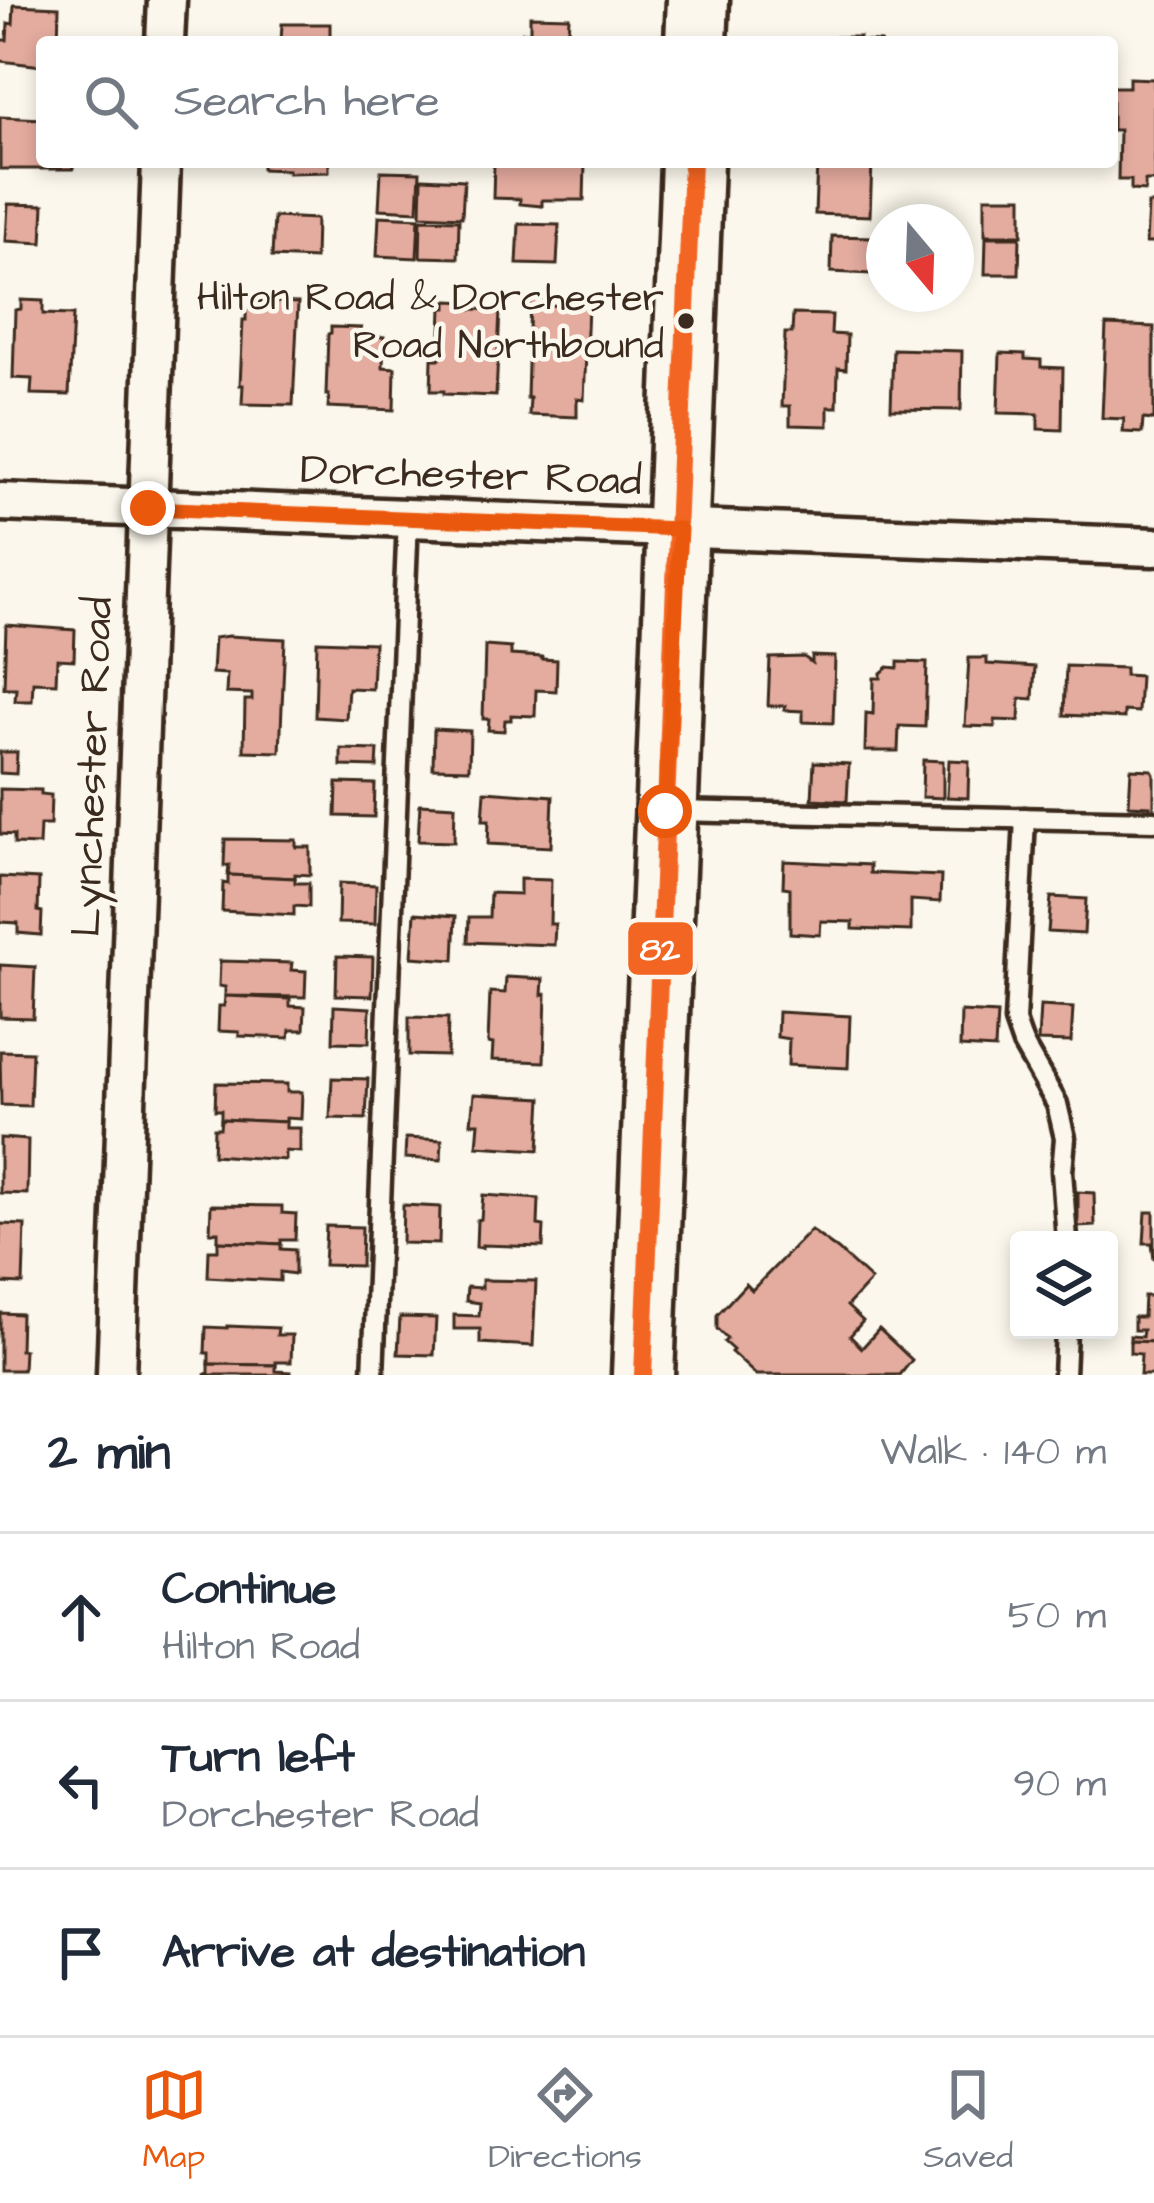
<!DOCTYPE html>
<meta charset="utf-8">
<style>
:root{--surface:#fff;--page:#f6f6f7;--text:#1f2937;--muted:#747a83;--line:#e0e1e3;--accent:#ea580c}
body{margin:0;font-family:"Architects Daughter",sans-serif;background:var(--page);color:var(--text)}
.controls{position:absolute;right:36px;bottom:36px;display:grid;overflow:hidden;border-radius:12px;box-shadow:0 6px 18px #0003}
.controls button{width:108px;height:108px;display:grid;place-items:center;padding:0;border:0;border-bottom:3px solid var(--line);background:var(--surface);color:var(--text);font:60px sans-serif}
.compass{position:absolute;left:866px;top:204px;width:108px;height:108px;border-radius:50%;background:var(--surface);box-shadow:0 6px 18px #0003;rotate:161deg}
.stop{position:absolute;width:36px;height:36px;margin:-27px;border:9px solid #ea580c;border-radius:50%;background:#fff}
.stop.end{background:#ea580c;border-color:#fff;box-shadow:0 3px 12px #0008}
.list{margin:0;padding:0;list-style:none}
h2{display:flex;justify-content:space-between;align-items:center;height:156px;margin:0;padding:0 48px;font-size:51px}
h2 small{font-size:39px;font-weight:400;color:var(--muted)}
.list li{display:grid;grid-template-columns:78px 1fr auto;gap:36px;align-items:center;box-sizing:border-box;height:168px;padding:0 48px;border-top:3px solid var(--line)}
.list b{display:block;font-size:45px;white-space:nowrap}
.list p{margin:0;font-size:39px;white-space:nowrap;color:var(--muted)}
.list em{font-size:39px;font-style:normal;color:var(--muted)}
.icon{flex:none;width:66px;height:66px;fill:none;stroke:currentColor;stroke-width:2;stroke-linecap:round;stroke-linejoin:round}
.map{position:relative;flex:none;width:1154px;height:1375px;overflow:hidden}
.search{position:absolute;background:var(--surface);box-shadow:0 6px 18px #0003;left:36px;right:36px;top:36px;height:132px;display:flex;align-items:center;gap:30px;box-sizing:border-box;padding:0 42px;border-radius:12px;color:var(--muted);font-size:45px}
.sheet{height:660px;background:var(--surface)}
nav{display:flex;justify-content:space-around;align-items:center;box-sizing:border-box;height:168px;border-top:3px solid var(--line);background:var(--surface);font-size:33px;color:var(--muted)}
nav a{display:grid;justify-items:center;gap:6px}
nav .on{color:var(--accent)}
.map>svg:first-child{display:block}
.building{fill:#e4ab9f;stroke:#3b2a1e;stroke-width:3}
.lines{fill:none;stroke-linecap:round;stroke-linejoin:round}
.service-casing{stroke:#3b2a1e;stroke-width:27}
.minor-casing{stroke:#3b2a1e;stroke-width:45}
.primary-casing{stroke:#3b2a1e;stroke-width:69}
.service{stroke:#fbf7ec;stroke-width:18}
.minor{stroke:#fbf7ec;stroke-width:36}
.primary{stroke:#fbf7ec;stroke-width:60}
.bus-1-casing{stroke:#fbf7ec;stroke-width:27}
.bus-1{stroke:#f26522;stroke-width:18}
.route{stroke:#ea580c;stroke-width:15}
.bus-dot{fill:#3b2a1e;stroke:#fbf7ec;stroke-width:4.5}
.labels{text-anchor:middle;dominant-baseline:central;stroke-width:9;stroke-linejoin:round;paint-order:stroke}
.bus-label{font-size:39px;fill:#3b2a1e;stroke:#fbf7ec;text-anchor:end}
.street-label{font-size:42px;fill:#3b2a1e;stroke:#fbf7ec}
.line-badge{stroke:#fbf7ec;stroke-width:4.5}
.badge-label{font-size:33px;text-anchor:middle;font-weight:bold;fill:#fff}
</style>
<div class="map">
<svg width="1154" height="1375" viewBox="0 0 1154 1375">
<rect width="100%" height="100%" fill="#fbf7ec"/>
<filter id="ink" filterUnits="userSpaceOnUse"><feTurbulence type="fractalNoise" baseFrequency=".00833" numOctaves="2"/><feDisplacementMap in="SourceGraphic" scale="24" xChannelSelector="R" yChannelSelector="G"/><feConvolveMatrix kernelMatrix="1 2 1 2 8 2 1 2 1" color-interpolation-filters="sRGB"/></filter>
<g filter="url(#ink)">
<!-- building -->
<g class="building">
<path d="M14,5L59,7L58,42H42V66L0,61V40H7L8,23L13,24Z"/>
<path d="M530,16L569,17L568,34H575V40L573,42H523V32H530Z"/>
<path d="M282,24H330V42H281Z"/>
<path d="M837,37H859L858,41L882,42H804L837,40Z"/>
<path d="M1129,78L1154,79V181H1145V191L1131,190V180H1118L1119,130H1112V87H1129Z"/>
<path d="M0,117L42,119V162H73V169H0Z"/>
<path d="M262,162H329V172L288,173V170L262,169Z"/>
<path d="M494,162H585L584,200H542V206L520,204V199L493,198Z"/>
<path d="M817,162H872L870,216L815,214Z"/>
<path d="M381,171L420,172L418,211L379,209Z"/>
<path d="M422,178L464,180L462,217L421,215Z"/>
<rect x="985" y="197" width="37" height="38"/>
<path d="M8,204L44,205L42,243L6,241Z"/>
<path d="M1148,204H1154V243H1146Z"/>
<path d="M379,216L419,218L417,258L377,256Z"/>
<path d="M274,217L316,219L315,259L272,257Z"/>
<path d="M421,219L459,220L458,258L420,257Z"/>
<path d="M519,224L559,225L557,265L517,264Z"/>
<path d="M832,236L872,237L871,274L831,272Z"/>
<path d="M986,237H1020L1019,274H985Z"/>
<path d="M543,297V305L588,306L584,400L577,399V417L529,415L530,398H527L530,298Z"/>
<path d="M21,300L43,301V314L73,315L69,395L31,394L32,379L13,378L15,310L21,309Z"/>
<path d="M246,301L298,303L293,405L242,404L243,385H240L243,320H246Z"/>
<path d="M447,301L472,302V309L500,310L496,396L444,394V391H431L432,359H440L442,308H447Z"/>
<path d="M793,314L832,315L831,334L847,335L846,369L838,368L837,407H828V426L790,425V406H782L785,333H792Z"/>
<path d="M1106,325L1154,327V420L1143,419L1142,433L1123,432L1124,419L1102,418Z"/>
<path d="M331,327L361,328L360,335L384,337L383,367L395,368L394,410L328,407L329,395H326L328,334L331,333Z"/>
<path d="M893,349L962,351L961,410L891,409Z"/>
<path d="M1000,353L1025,354V359L1041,360V367L1063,368L1062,430L1038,429V414L998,413Z"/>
<path d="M6,625L75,630L74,660L57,659L56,683L33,682L32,701H15L16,688H4Z"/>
<path d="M228,636L285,639L280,752L244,751L245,700H252V694L226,693L227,674L212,673L214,638Z"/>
<path d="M317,641L374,643L372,689L348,688L346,719L315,717Z"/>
<path d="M485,646L511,648V655L542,657V659L557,660L556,691L536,690L535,716L511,715V720H505L504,731L488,730L489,719H483Z"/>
<path d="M812,656L835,657L833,723L803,722V711L784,710L785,706H768L770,658L804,657L812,663Z"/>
<path d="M969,658H987V664L1035,667L1033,699L1020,698L1019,721L995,720V727L965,726Z"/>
<path d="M898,662L927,663L925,727L899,726L898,751H865L866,713L873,714L874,678H881V673L888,667L898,668Z"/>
<path d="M1066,666L1125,668V675L1140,676L1138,712L1124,711V718L1064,715Z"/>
<path d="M434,729L470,731L469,769L433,768Z"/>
<path d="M341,749L378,750L377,767L341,766Z"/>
<path d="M0,752H17L16,774L0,773Z"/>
<path d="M923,760L943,761V798L922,797Z"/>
<path d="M949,760L969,761L968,798L947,797Z"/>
<path d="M814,762L849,764L847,801L812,799Z"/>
<path d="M1131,769L1152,770L1154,774V813H1150V806L1129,805Z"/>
<path d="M337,783L375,784L374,817L336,816Z"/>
<path d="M0,789L41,790V794L51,795L50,825H40L39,845L14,844V835L0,834Z"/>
<path d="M485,791L553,796L551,847L488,844L489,820H483Z"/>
<path d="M420,804L455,806L454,842L418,841Z"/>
<path d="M225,839L296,840V847H310V875L295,874V878L228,875L229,865L224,866Z"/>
<path d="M784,861L870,865V873L941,876L940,902L911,900V931L853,929V922L821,921L820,935L790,933V888L783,887Z"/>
<path d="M228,875L295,878V883H309V907L294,906V915L222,911L223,883L228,884Z"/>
<path d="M0,877L39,879L38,911L42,912L41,935L18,933V923L0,922Z"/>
<path d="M520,879L551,880L550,924H555L554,945L468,942L469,917H489L490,893L520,894Z"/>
<path d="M339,883L376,885L375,924L338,923Z"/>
<path d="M1051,897L1086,899L1084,934L1048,932Z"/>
<path d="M415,913L456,916L454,960L412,957Z"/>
<path d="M337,956L373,957L372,996L336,995Z"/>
<path d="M220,961L292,963L291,970L306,971L305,997L225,996V987L219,986Z"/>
<path d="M0,965L35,967L33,1018L0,1017Z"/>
<path d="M506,977L543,979L542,995L546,994L544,1062L492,1060L493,1044L488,1043L490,992L505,993Z"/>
<path d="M225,996L290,999V1006L305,1007L304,1030H290L289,1038L239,1036V1032L218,1031L219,1006H224Z"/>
<path d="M334,1006L370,1008L369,1043L333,1042Z"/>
<path d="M1040,1006L1073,1008L1071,1042L1038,1041Z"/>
<path d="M778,1012L850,1016L848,1068L788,1065L789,1039L777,1037Z"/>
<path d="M961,1012L997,1014L995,1049L960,1047Z"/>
<path d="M409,1017L448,1018L447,1056L409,1055Z"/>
<path d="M0,1051L32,1052L30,1106L1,1105Z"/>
<path d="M332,1078L368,1079L366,1119L330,1118Z"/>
<path d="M216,1083L287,1084V1092H302L301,1119L286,1118V1122L221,1119V1110H215Z"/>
<path d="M474,1094L542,1098L539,1150L477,1146L479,1123H471Z"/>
<path d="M221,1119L286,1122V1128H300V1152L285,1151V1160L213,1155L214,1128H220Z"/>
<path d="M0,1138L28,1140L27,1194L0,1193Z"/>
<path d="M406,1138L442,1140L441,1160L405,1158Z"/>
<path d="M1078,1192L1094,1193L1095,1226L1078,1227Z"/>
<path d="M483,1195L539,1199L538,1225L544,1226L543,1247L482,1245V1248L476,1247L477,1220L481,1219Z"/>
<path d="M211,1205L282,1206V1213L296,1214L295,1240H281V1244L218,1241V1232H210Z"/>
<path d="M403,1205L440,1207L439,1244L402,1243Z"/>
<path d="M1146,1212H1154V1260L1152,1243H1144Z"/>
<path d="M0,1224L25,1225L23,1284L0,1283Z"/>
<path d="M326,1226L362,1227L361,1266L324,1265Z"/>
<path d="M811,1230L838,1250L871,1280L847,1306L863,1321L850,1336L862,1348L879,1329L912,1360L900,1375H756L731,1352L733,1350L724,1342L727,1339L717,1329V1315L746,1284L752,1290Z"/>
<path d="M218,1241L281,1244V1249L295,1250V1274L280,1272V1281L208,1277L209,1250H218Z"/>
<path d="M482,1280L536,1281L533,1346L480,1343V1329H454V1315L479,1316L480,1303L466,1301L467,1287L482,1288Z"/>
<path d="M1144,1296H1154V1342L1130,1341V1336L1142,1337L1143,1330H1134V1317H1143Z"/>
<path d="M0,1313L21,1314L20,1350H24L23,1370H0Z"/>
<path d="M400,1317L436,1318L434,1355L398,1354Z"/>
<path d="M227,1326L278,1328L277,1335H292L291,1362H276V1365L209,1364V1353H205L206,1327L227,1328Z"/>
<path d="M1130,1341L1154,1342V1375H1140L1141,1354L1130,1353Z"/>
<path d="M209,1364L276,1365V1371L291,1372V1375H204L209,1373Z"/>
</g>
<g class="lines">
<defs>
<g id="service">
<path d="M673,811L1154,821"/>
<path d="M1025,818L1015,1021L1023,1044L1057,1104L1065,1138L1062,1171L1067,1240"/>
<path d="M373,1375L408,518"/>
<path d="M1064,1375L1066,1330"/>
</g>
<g id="minor">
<path d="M165,42L167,0"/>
<path d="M0,502L1154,547"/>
<path d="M116,1375L161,162"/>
</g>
<g id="primary">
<path d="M696,42L698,0"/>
<path d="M643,1375C659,971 678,566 692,162"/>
</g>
</defs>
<!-- service casing -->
<use href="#service" class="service-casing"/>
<!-- minor casing -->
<use href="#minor" class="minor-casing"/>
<!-- primary casing -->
<use href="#primary" class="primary-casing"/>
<!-- service -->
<use href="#service" class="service"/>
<!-- minor -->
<use href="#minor" class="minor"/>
<!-- primary -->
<use href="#primary" class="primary"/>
<defs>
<path id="bus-1" d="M643,1375L692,162"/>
</defs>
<!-- bus-1 casing -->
<use href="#bus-1" class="bus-1-casing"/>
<!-- bus-1 -->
<use href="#bus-1" class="bus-1"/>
</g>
</g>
<g class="lines" filter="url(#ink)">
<!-- route -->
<path class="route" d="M148,508L680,529L665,811"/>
</g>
<!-- markers -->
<circle class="bus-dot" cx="686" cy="321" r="10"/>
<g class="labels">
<!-- bus labels -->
<g class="bus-label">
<text x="664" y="299">Hilton Road &amp; Dorchester<tspan x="664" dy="48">Road Northbound</tspan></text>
</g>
<!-- street labels -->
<g class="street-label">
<text transform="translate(471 476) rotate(2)">Dorchester Road</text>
<text transform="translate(93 767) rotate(-88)">Lynchester Road</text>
</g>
</g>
<rect class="line-badge" x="626" y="920" width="69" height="57" rx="12" fill="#f26522"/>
<g class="badge-label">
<text x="660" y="960">82</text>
</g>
</svg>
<div class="controls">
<button><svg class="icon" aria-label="layers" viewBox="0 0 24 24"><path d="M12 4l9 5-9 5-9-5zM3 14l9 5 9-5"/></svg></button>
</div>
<svg class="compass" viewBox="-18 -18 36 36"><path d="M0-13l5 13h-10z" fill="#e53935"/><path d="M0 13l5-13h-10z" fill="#747a83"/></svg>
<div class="stop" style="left:665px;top:811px"></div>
<div class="stop end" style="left:148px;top:508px"></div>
<div class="search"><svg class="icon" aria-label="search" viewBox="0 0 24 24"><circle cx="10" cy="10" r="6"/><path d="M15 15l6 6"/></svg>Search here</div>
</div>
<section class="sheet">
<h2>2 min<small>Walk · 140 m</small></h2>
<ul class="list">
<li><svg class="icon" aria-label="ahead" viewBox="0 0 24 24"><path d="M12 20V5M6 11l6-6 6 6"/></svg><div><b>Continue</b><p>Hilton Road</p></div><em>50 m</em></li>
<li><svg class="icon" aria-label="left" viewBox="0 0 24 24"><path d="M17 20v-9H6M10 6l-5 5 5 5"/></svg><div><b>Turn left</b><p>Dorchester Road</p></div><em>90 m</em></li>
<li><svg class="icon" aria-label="arrive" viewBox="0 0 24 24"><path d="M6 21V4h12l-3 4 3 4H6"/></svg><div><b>Arrive at destination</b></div></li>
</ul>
</section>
<nav>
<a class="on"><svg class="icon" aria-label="map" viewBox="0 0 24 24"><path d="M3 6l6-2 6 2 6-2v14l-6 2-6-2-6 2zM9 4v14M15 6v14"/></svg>Map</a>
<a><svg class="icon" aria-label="directions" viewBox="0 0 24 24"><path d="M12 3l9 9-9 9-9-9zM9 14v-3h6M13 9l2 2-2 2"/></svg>Directions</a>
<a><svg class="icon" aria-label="saved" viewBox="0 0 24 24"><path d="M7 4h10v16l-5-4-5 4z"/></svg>Saved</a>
</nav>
